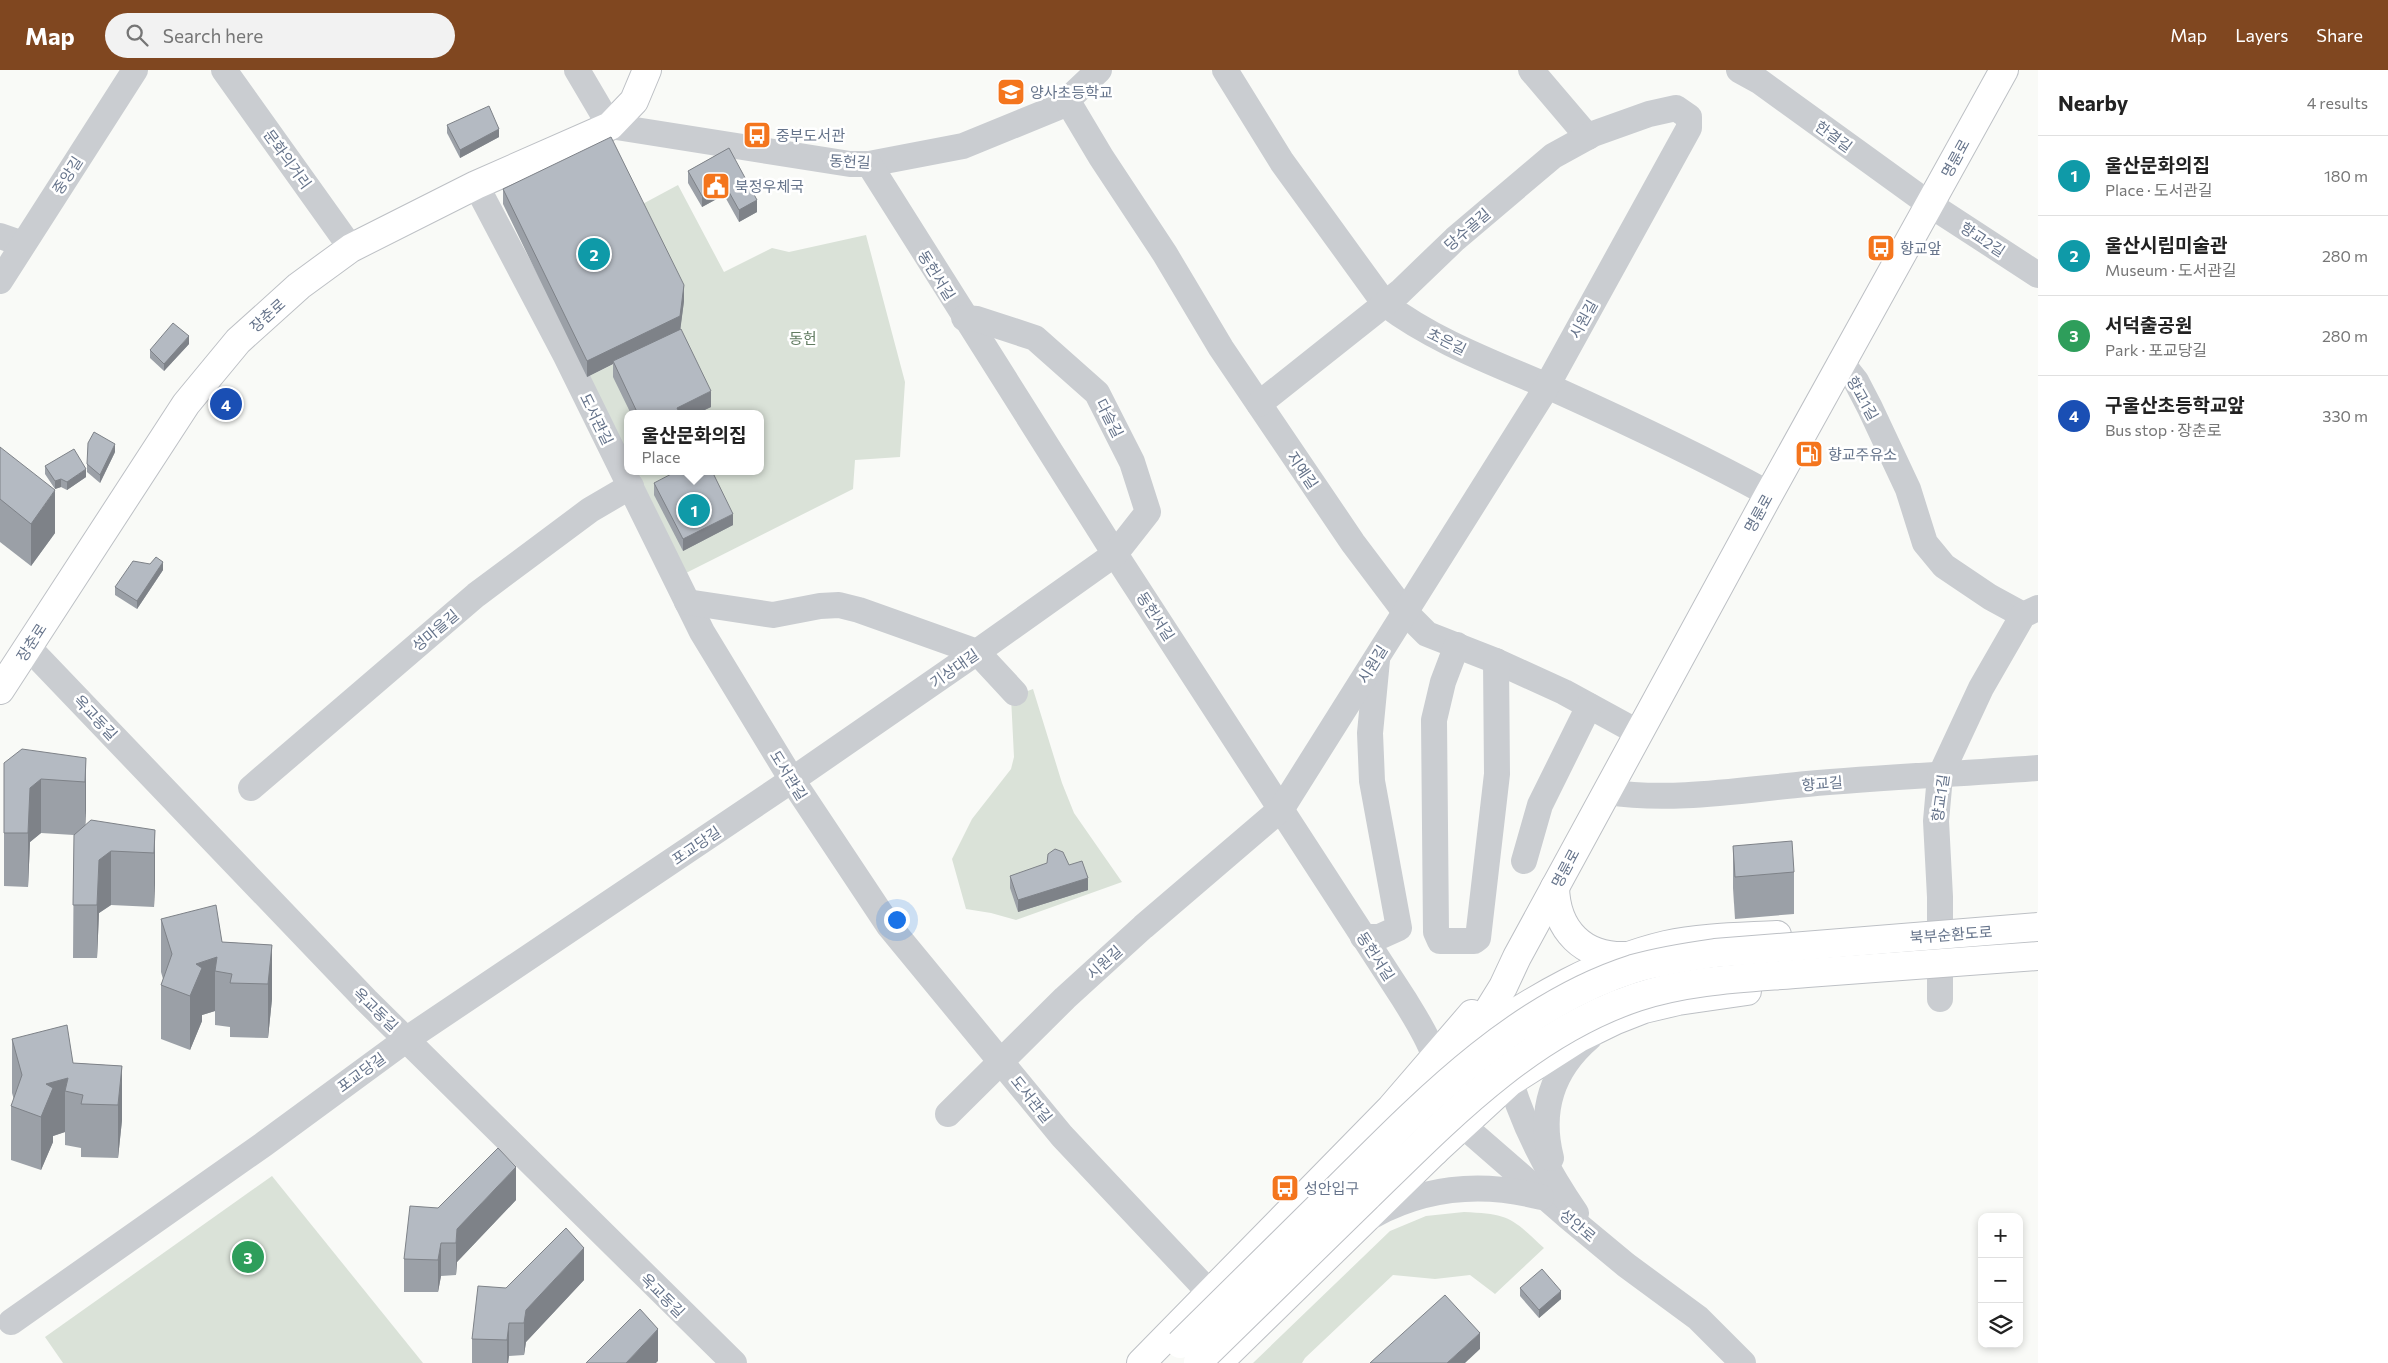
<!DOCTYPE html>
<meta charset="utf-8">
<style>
:root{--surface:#fff;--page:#f2f2f2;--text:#222;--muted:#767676;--line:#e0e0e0;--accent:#804720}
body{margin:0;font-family:Commissioner,"Noto Sans KR",sans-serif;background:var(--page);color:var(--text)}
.controls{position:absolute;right:15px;bottom:15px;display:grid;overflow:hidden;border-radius:10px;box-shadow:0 2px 8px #0003}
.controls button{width:45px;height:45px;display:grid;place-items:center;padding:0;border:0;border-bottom:1px solid var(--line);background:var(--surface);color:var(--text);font:25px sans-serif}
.you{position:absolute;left:896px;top:849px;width:18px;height:18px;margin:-12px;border:4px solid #fff;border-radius:50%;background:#1a73e8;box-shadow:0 0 0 8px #1a73e833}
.badge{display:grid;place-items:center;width:32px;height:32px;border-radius:50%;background:var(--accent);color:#fff;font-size:16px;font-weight:700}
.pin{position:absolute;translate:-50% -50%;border:2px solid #fff;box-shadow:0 1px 5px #0006}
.popup{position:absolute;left:624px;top:340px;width:140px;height:65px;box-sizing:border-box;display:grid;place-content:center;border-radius:10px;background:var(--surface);filter:drop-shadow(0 1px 4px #0005);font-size:16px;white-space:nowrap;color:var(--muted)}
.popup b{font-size:19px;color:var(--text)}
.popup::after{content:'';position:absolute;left:50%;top:100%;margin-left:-10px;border:10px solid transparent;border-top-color:var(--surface)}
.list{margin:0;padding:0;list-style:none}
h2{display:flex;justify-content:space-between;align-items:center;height:65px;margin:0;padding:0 20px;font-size:21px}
h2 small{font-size:16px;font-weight:400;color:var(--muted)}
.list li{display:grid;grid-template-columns:32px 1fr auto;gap:15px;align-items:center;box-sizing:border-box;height:80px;padding:0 20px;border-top:1px solid var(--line)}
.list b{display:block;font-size:19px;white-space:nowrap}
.list p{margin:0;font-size:16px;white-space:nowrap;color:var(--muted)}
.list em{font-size:16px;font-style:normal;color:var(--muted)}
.icon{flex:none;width:28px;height:28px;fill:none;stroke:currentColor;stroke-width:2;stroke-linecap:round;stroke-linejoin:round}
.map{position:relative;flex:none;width:2038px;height:1293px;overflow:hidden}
header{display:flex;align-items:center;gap:30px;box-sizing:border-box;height:70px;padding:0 25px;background:var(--accent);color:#fff}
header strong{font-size:24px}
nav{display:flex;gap:28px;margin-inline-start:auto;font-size:18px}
.search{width:350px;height:45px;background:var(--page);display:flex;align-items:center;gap:12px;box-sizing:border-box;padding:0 18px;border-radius:28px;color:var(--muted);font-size:19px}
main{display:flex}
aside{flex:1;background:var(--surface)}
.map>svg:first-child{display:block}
.green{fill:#dae2d8}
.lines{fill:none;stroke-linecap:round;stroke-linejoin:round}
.major-casing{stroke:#bdc0c5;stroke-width:30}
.minor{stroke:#cacdd1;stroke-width:26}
.major{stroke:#fff;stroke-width:28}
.major-bridge-casing{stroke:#bdc0c5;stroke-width:30;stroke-linecap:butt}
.major-bridge{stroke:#fff;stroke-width:28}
.wall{fill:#9ba0a7}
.shaded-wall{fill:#7e8288}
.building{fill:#b4bac2;stroke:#7e8288}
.labels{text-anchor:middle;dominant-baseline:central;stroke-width:5;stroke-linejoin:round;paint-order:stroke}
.poi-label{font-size:15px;fill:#66748b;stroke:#fff;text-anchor:start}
.street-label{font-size:15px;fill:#66748b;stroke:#fff}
.park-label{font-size:15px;fill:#627c62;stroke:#fff}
</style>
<header>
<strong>Map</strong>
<div class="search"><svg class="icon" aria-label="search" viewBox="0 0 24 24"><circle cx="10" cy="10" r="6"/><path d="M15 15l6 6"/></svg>Search here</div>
<nav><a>Map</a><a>Layers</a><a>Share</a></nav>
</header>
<main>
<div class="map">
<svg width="2038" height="1293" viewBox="0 0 2038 1293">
<rect width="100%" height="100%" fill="#f9faf7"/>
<!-- green -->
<g class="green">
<path d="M678,115L724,202L772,178L789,182L866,165L905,312L900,387L855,390L853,419L684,504L634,401H760V344H628V389L587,307L680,262L637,137Z"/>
<path d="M1033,619L1062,713L1074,743L1122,812L1016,850L991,843L966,839L952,789L972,749L1011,699L1014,687L1011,627Z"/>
<path d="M272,1106L423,1293H63L45,1267Z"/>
<path d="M1464,1142C1509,1144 1511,1147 1544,1178L1495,1224L1470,1205L1435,1209L1393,1205L1305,1288L1302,1293H1253L1390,1161L1426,1146Z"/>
</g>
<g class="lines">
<defs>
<g id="major">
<path d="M0,620L186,334L238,271L299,216L351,178L476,115L610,56L634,31L647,0"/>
<path d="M1555,817C1556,860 1583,888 1627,886"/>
<path d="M1478,967C1535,928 1598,891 1666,875C1702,867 1740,867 1777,865"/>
<path d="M1435,1081L1448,1057L1458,994L1467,975L1503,917L1517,887L1769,424L2004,0"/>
<path d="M1141,1293L1391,1038L1472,944"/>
<path d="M1218,1293L1435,1081L1510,1012L1579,968L1616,950L1644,939L1678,931L1747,921"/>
</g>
</defs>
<!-- major casing -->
<use href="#major" class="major-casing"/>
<!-- minor -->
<g class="minor">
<path d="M224,0L351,178"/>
<path d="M577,0L610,56L850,94H869L963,76L1061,36L1099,0"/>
<path d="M1225,0L1282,92L1385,234C1435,272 1497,294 1554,319C1627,352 1698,385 1769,424"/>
<path d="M1531,0L1588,67"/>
<path d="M1739,0L1759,11L1929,134L2038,205"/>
<path d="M1067,30L1101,87L1165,184L1221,278L1353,473L1405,542L1427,564L1496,591L1564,622L1639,663"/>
<path d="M869,94L1115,484L1404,929C1415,947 1427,965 1434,985C1441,1008 1439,1022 1451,1045L1567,1146L1626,1195L1698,1248L1743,1293"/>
<path d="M476,115L566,286L702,562L792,710L889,856L1062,1066L1210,1223"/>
<path d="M0,166L23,174"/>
<path d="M0,211L135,0"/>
<path d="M1841,292L1856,311L1870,338L1908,419L1925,473L1944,496L1990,527L2023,545"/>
<path d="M687,532L773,545L820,536L839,535L859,540L977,582L1015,623"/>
<path d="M1457,575L1443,612L1434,650L1436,862L1440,871H1474L1478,868L1497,704L1496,591"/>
<path d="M28,577L366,930L734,1293"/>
<path d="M251,718L476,525L590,440L631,416"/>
<path d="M1607,722C1672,732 1741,720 1807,714C1884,707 1961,704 2038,698"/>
<path d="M1524,791L1540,735L1589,636"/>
<path d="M1363,867H1379L1399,858L1372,711L1370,663L1377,590"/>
<path d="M1940,929V827L1936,751L1940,706L1981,618L2023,545L2038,538"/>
<path d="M1505,991C1518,1045 1545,1098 1576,1143"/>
<path d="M948,1044L1065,928L1143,857L1282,738L1543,323L1689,58V47L1676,38L1649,44L1593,64L1553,86L1455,169L1400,222L1259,334"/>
<path d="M1551,1088C1539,1041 1552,1000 1589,968"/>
<path d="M1374,1145C1428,1116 1483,1112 1541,1127"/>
<path d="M11,1252L264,1074L407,969L792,710L977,582L1115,484L1148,442L1132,392L1097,323L1035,268L977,249L964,248"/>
</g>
<!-- major -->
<use href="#major" class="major"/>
<defs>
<g id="major-bridge">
<path d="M1180,1274C1234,1220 1289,1166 1344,1112C1427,1029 1518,936 1633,899C1660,891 1687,887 1715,883L2038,857"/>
<path d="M1198,1292C1255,1237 1311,1182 1367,1127C1447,1049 1529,963 1637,927C1692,909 1751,908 1807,903C1884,898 1961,892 2038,886"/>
</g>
</defs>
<!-- major-bridge casing -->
<use href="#major-bridge" class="major-bridge-casing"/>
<!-- major-bridge -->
<use href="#major-bridge" class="major-bridge"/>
</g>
<!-- wall -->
<g class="wall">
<path d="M447,55L499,67L460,88L447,63Z"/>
<path d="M729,78L757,142L739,152L724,125L702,137L688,113V101Z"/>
<path d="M503,119L684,231L680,260L711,337L696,344H631L613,307V294L587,307L503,134Z"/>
<path d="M189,274L164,301L150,288V280Z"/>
<path d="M0,377L55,463L31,496L0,472Z"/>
<path d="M115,382L100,413L87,402V394Z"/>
<path d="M45,396L86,407L67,420L61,417L55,419L45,404Z"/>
<path d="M654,413L733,455L683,481L654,425Z"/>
<path d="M150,494L163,500L137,539L115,525V517Z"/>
<path d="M86,688L85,756L155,760V813L154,837L111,835L99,843L97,888H73L74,765L41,763L30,772L28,817L4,816V693Z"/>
<path d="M1733,776L1794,802V844L1735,849L1733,818Z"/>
<path d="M1069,795L1088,820L1018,842L1010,818V806Z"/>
<path d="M161,849L222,872L272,875V929L268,968L230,967V957L215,955V941L202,945V951L190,980L161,969V915L163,909L161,902Z"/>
<path d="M12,969L73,993L122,996V1050L118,1088L81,1087V1078L65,1075V1062L53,1066V1072L41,1100L11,1090V1036L14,1030L12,1023Z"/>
<path d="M516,1130L457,1192L456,1205L441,1206L438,1222H404V1189L438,1138Z"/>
<path d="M584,1210L526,1272L524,1285L509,1286L508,1293H472V1269L506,1218Z"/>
<path d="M1520,1218L1561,1229L1539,1248L1520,1226Z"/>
</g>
<!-- shaded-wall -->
<g class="shaded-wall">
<path d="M499,59V67L460,88V80Z"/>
<path d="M724,113V125L702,137V126Z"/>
<path d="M757,130V142L739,152V140Z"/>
<path d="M684,215V231L680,262L613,291V294L587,307V291Z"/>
<path d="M189,266V274L164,301V294Z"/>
<path d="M711,321V337L696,344H677V338Z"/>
<path d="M115,374V382L100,413V405Z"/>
<path d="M86,399V407L67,420V412Z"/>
<path d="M61,409V417L55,419V411Z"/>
<path d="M55,420V463L31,496V454Z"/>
<path d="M733,444V455L683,481V469Z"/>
<path d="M163,492V500L137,539V531Z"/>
<path d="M86,688V741L85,765V712Z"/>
<path d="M41,709V763L30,772L28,817V763L30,718Z"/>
<path d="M155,760V813L154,837V783Z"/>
<path d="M111,781V835L99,843L97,888V835L99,790Z"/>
<path d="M1088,808V820L1018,842V830Z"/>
<path d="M272,875V929L268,968V914Z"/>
<path d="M217,887L215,901V941L202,945V951L190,980V926L196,894Z"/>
<path d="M122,996V1050L118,1088V1035Z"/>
<path d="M68,1008L65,1021V1062L53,1066V1072L41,1100V1047L46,1014Z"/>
<path d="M516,1097V1130L457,1192L456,1205V1173L457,1159Z"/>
<path d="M441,1173V1206L438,1222V1190Z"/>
<path d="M584,1178V1210L526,1272L524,1285V1253L526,1240Z"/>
<path d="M1561,1221V1229L1539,1248V1240Z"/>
<path d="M509,1253V1286L508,1293H507V1270Z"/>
<path d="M658,1259V1291L656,1293H626Z"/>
<path d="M1480,1263V1279L1465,1293H1447Z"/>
</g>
<!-- building -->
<g class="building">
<path d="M489,36L499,59L460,80L447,55Z"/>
<path d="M611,67L684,215L680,246L587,291L503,119Z"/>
<path d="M729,78L757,130L739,140L724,113L702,126L688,101Z"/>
<path d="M173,253L189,266L164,294L150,280Z"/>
<path d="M681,259L711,321L677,338L680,344H638L613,291Z"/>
<path d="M94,362L115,374L100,405L87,394L88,373Z"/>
<path d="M0,377L55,420L31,454L0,429Z"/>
<path d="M74,379L86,399L67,412L61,409L55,411L45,396Z"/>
<path d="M677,401H712L733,444L683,469L654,413Z"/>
<path d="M156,487L163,492L137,531L115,517L133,491L150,494Z"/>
<path d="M22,679L86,688L85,712L41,709L30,718L28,763H4V693Z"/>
<path d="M91,750L155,760L154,783L111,781L99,790L97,835H73L74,765Z"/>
<path d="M1792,771L1794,802L1735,807L1733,776Z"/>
<path d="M1055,779L1063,782L1069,795L1082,791L1088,808L1018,830L1010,806L1047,793L1048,784Z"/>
<path d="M216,835L222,872L272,875L268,914L230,913L232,904L215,901L217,887L196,894L202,898L190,926L161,915L172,884L161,849Z"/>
<path d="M67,955L73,993L122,996L118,1035L81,1034L83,1025L65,1021L68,1008L46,1014L53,1018L41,1047L11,1036L22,1005L12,969Z"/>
<path d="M498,1078L516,1097L457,1159L456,1173H441L438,1190L404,1189L410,1136L438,1138Z"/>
<path d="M566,1158L584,1178L526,1240L524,1253H509L507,1270L472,1269L478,1216L506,1218Z"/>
<path d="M1542,1199L1561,1221L1539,1240L1520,1218Z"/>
<path d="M1445,1225L1480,1263L1447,1293H1370Z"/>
<path d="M640,1239L658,1259L626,1293H586Z"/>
</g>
<!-- icons -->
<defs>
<symbol id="school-square" viewBox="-11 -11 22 22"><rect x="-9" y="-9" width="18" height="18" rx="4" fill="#f4751d" stroke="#fff"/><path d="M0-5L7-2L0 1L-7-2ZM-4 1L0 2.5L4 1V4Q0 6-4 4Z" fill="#fff"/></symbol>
<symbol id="bus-square" viewBox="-11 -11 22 22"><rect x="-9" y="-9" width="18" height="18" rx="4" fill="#f4751d" stroke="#fff"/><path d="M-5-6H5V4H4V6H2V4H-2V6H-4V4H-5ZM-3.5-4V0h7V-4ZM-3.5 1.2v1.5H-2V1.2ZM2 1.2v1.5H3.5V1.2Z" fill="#fff"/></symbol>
<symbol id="civic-square" viewBox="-11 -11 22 22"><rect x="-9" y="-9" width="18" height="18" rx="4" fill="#f4751d" stroke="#fff"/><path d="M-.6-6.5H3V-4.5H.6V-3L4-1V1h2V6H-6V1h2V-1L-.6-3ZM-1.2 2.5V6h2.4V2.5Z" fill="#fff"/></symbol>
<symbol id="fuel-square" viewBox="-11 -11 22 22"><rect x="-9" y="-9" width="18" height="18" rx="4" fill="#f4751d" stroke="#fff"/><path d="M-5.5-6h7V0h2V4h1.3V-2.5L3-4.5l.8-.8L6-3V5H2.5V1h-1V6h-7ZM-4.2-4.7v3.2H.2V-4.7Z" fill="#fff"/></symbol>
</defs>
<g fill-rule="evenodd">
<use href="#school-square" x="995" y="6" width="32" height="32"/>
<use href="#bus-square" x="741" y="49" width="32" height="32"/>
<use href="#civic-square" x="700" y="100" width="32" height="32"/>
<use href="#bus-square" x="1865" y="162" width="32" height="32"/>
<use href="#fuel-square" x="1793" y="368" width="32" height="32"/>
<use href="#bus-square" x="1269" y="1102" width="32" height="32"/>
</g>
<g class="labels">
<!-- poi labels -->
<g class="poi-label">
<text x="1030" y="22">양사초등학교</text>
<text x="776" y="65">중부도서관</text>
<text x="735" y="116">북정우체국</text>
<text x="1900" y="178">향교앞</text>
<text x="1828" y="384">향교주유소</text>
<text x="1304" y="1118">성안입구</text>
</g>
<!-- street labels -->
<g class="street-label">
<text transform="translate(1834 66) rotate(36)">한결길</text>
<text transform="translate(1955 88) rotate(-61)">명륜로</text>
<text transform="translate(288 89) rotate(54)">문화의거리</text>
<text transform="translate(850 91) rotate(3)">동헌길</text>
<text transform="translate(67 105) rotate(-57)">중앙길</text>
<text transform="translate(1467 159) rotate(-41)">당수골길</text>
<text transform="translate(1983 169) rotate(33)">향교2길</text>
<text transform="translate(937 205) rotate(58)">동헌서길</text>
<text transform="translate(267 245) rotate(-42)">장춘로</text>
<text transform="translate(1583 249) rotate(-61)">시원길</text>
<text transform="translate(1447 271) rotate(26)">초은길</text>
<text transform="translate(1863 328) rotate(61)">향교1길</text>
<text transform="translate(1110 348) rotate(63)">다슬길</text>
<text transform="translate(597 349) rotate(64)">도서관길</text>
<text transform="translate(1303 400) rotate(56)">지예길</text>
<text transform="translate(1758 443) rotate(-61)">명륜로</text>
<text transform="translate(1156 546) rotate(57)">동헌서길</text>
<text transform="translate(435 560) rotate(-40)">성마을길</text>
<text transform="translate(31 572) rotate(-57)">장춘로</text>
<text transform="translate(1372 594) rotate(-58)">시원길</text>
<text transform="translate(954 598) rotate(-35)">기상대길</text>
<text transform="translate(96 647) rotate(47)">옥교동길</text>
<text transform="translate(789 705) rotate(58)">도서관길</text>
<text transform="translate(1822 713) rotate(-5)">향교길</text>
<text transform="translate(1940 728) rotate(-82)">향교1길</text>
<text transform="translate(696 775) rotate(-34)">포교당길</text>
<text transform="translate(1565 798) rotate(-62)">명륜로</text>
<text transform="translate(1951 864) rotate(-4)">북부순환도로</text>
<text transform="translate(1376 886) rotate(57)">동헌서길</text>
<text transform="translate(1104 892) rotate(-42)">시원길</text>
<text transform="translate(376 939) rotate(44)">옥교동길</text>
<text transform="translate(361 1002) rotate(-36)">포교당길</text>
<text transform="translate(1032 1029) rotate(51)">도서관길</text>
<text transform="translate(1578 1155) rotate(40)">성안로</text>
<text transform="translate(663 1225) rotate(45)">옥교동길</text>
</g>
<!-- park labels -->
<g class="park-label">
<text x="803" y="268">동헌</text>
</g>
</g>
</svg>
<div class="controls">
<button>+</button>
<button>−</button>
<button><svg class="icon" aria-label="layers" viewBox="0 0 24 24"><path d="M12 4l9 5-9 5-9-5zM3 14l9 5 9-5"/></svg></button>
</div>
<div class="you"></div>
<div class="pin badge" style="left:694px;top:440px;background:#0f9aa8">1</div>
<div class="popup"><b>울산문화의집</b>Place</div>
<div class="pin badge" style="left:594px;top:184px;background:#0f9aa8">2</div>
<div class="pin badge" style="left:248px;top:1187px;background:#2e9e5b">3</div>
<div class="pin badge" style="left:226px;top:334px;background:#1a4fb4">4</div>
</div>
<aside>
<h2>Nearby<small>4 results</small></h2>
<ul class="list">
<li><span class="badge" style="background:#0f9aa8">1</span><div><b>울산문화의집</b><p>Place · 도서관길</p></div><em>180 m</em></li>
<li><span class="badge" style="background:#0f9aa8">2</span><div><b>울산시립미술관</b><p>Museum · 도서관길</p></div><em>280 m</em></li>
<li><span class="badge" style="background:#2e9e5b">3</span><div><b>서덕출공원</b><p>Park · 포교당길</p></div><em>280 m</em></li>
<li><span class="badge" style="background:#1a4fb4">4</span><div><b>구울산초등학교앞</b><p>Bus stop · 장춘로</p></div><em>330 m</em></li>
</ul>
</aside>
</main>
